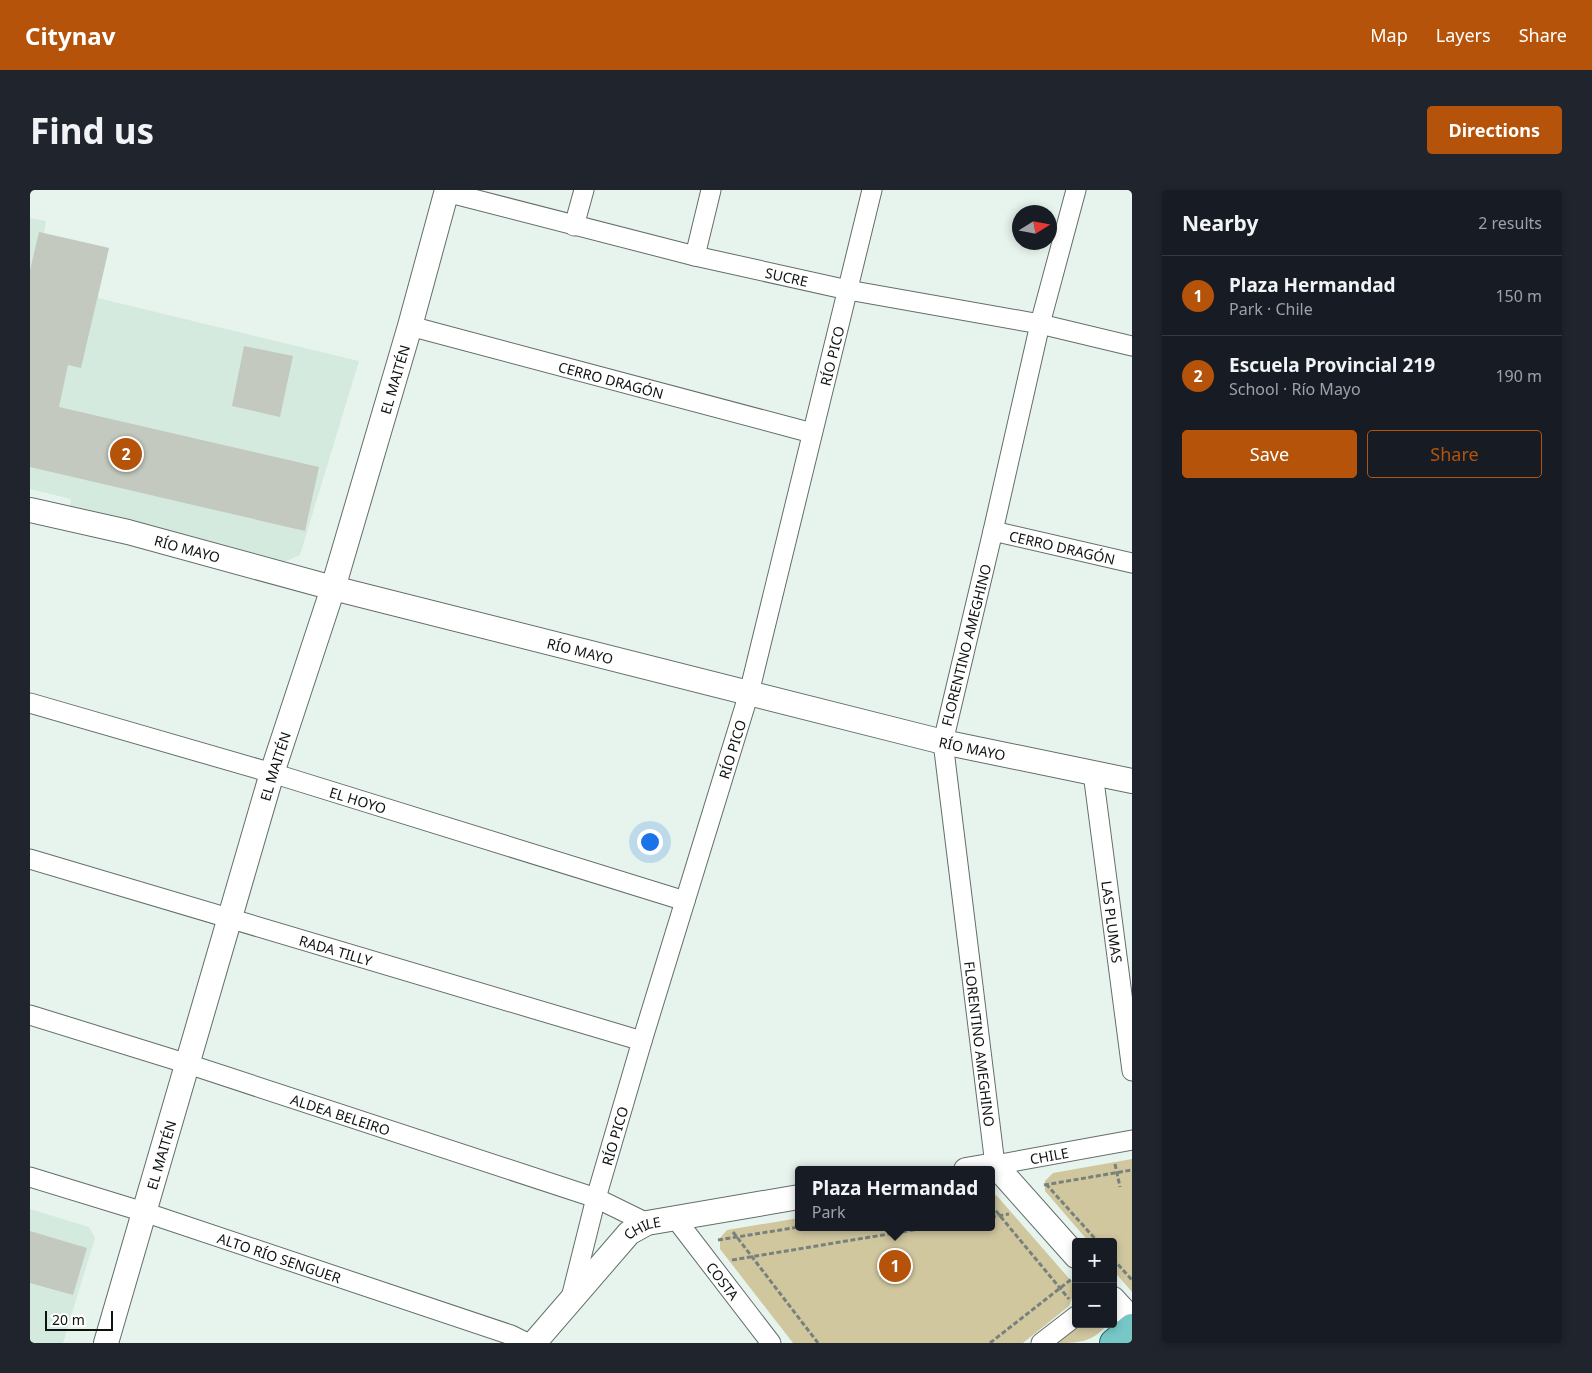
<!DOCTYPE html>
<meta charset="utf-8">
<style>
:root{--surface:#171b24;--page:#20242c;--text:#f1f3f6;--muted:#9ea1a6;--line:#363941;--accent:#b45309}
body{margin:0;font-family:"Noto Sans",sans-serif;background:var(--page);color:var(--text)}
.controls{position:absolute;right:15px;bottom:15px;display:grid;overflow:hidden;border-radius:5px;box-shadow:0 2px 8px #0003}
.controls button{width:45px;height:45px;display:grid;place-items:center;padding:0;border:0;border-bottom:1px solid var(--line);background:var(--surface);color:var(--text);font:25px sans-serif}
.compass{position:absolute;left:982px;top:15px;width:45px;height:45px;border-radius:50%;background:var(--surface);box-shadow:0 2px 8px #0003;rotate:79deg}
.scale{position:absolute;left:15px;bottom:12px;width:68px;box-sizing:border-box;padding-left:5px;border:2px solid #0e1310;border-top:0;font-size:14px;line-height:18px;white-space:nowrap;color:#0e1310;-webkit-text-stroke:4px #fff;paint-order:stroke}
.you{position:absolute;left:619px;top:651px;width:18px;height:18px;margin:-12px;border:4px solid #fff;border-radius:50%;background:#1a73e8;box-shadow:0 0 0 8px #1a73e833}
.badge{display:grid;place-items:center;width:32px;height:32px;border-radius:50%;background:var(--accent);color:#fff;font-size:16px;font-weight:700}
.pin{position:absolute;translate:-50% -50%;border:2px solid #fff;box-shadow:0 1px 5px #0006}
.popup{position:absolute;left:765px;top:976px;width:200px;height:65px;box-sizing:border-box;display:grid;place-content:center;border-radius:5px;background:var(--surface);filter:drop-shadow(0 1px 4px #0005);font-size:16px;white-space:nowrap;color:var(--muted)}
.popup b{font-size:19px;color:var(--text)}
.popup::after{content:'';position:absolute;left:50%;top:100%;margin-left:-10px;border:10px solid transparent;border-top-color:var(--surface)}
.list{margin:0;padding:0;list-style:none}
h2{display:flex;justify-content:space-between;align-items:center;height:65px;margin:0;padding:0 20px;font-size:21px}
h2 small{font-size:16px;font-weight:400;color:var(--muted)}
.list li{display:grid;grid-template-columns:32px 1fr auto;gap:15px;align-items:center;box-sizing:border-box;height:80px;padding:0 20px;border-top:1px solid var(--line)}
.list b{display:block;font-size:19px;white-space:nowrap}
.list p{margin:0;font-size:16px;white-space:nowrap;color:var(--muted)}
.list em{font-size:16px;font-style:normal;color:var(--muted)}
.actions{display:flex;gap:10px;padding:15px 20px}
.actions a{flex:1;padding:11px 0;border:1px solid var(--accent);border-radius:5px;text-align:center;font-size:18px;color:var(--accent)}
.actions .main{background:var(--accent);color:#fff}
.map{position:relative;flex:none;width:1102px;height:1153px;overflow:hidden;border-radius:5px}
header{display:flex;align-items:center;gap:30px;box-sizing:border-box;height:70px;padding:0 25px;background:var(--accent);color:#fff}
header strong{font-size:24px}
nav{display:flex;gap:28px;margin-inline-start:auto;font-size:18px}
.intro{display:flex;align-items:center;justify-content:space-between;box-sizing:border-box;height:120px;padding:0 30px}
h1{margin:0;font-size:35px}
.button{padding:12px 22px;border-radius:5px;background:var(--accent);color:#fff;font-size:18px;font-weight:700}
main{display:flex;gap:30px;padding:0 30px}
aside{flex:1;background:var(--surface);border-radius:5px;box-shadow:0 2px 8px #0003}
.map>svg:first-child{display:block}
.built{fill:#d5eade}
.green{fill:#d0c79f}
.building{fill:#c3c9be}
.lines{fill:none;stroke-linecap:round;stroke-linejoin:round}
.minor-casing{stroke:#636e68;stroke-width:21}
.tertiary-casing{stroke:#636e68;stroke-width:26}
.primary-casing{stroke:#186f6f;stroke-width:30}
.path{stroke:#79817c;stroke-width:3;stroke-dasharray:5 2.5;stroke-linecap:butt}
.minor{stroke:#fff;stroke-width:19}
.tertiary{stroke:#fff;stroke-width:24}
.primary{stroke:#77c7c7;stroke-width:28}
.labels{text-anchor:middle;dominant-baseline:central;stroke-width:4.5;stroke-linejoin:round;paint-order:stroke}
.street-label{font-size:14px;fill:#0e1310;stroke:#fff}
</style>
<header>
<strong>Citynav</strong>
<nav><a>Map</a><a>Layers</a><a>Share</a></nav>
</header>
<div class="intro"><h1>Find us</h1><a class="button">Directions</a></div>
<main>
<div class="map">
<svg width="1102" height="1153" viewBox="0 0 1102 1153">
<rect width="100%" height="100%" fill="#e7f4ed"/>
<!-- built -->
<g class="built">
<path d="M0,28L16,31L14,43L79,58L68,108L329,171L270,365L254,372L39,323L41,309L0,299Z"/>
<path d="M0,1019L59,1037L65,1048L33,1153H0Z"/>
</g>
<!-- green -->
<g class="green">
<path d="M1102,969V1102L1083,1080V1052H1059L1015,1001V991L1023,983Z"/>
<path d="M961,1003L967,1006L1043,1093L1044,1103L1039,1116L993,1153H763L690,1059V1048L697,1040L769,1028V1037H961Z"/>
<path d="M1047,1134H1075L1076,1136C1061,1153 1048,1153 1023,1153Z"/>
</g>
<!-- building -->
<g class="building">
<path d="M9,42L79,58L51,178L38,175L29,217L289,277L275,341L0,277V80Z"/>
<path d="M214,156L263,166L250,227L202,216Z"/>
<path d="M0,1041L57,1058L43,1105L0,1093Z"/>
</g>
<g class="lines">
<defs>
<g id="minor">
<path id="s1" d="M1046,0L1010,134L963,341L913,552L965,975L1102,950"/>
<path id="s2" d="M416,2L665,66L818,100L1010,134L1102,156"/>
<path d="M544,36L554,0"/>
<path d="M665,66L681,0"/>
<path id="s3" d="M380,136L782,243"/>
<path id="s4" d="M963,341L1102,373"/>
<path id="s5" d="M0,513L242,583L655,711"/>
<path id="s6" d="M1063,583L1102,881"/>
<path id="s7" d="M0,669L612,851"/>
<path id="s8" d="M0,825L158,874L566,1008L617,1033"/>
<path id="s9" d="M0,987L114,1022L481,1145L497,1153"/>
<path id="s10" d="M645,1028L741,1153"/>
<path id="s11" d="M541,1108L566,1008L612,851L719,503L842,0"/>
<path d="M1011,1153L1046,1126"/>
</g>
<g id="tertiary">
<path id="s12" d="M0,320L98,342L303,398L913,552L1102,591"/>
<path d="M936,980L965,975L1046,1066"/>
<path d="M1083,1109L1102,1130"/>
<path id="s13" d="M76,1153L242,583L303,398L380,136L417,0"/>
<path id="s14" d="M504,1153L599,1043L617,1033L769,1007"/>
</g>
<path id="primary" d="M1084,1153L1102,1138"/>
</defs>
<!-- minor casing -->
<use href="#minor" class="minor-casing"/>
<!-- tertiary casing -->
<use href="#tertiary" class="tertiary-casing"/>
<!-- primary casing -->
<use href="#primary" class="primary-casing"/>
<!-- path -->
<g class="path">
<path d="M1085,974L1090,997"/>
<path d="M1016,994L1068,1052"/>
<path d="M1014,995L1102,980"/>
<path d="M961,1015L1039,1109"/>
<path d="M961,1027L979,1024"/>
<path d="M703,1042L788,1153"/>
<path d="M688,1050L769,1037"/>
<path d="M1083,1069L1102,1090"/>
<path d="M702,1070L901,1037"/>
<path d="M960,1153L1043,1088"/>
</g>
<!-- minor -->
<use href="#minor" class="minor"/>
<!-- tertiary -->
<use href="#tertiary" class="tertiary"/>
<!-- primary -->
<use href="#primary" class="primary"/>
</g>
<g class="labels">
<!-- street labels -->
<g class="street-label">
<text stroke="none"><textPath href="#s2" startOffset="351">SUCRE</textPath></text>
<text stroke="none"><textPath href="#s11" startOffset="978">RÍO PICO</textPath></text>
<text stroke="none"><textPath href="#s13" startOffset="1006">EL MAITÉN</textPath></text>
<text stroke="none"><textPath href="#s3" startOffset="208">CERRO DRAGÓN</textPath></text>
<text stroke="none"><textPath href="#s4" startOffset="71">CERRO DRAGÓN</textPath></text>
<text stroke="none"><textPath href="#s12" startOffset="162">RÍO MAYO</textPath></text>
<text transform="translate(936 455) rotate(-76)">FLORENTINO AMEGHINO</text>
<text stroke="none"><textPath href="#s12" startOffset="568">RÍO MAYO</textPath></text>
<text stroke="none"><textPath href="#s11" startOffset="572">RÍO PICO</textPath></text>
<text stroke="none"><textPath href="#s12" startOffset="972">RÍO MAYO</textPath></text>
<text stroke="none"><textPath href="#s13" startOffset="601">EL MAITÉN</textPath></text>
<text stroke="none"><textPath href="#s5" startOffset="342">EL HOYO</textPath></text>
<text stroke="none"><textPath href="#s6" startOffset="150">LAS PLUMAS</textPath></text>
<text stroke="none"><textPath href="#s7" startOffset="319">RADA TILLY</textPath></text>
<text stroke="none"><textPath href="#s1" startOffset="872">FLORENTINO AMEGHINO</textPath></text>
<text stroke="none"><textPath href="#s8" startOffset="326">ALDEA BELEIRO</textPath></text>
<text stroke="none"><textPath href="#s11" startOffset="168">RÍO PICO</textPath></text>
<text stroke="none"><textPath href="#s13" startOffset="196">EL MAITÉN</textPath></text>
<text stroke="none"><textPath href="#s1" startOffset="1049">CHILE</textPath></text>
<text stroke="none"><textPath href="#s14" startOffset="160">CHILE</textPath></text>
<text stroke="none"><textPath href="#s9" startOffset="262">ALTO RÍO SENGUER</textPath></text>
<text stroke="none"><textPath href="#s10" startOffset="79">COSTA</textPath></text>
</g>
</g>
</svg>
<div class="controls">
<button>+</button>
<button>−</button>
</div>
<svg class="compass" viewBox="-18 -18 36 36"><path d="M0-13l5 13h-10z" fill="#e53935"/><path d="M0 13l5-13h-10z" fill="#9ea1a6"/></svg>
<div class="scale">20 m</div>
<div class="you"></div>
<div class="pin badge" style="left:865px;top:1076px">1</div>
<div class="popup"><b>Plaza Hermandad</b>Park</div>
<div class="pin badge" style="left:96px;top:264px">2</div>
</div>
<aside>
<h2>Nearby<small>2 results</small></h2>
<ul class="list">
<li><span class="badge">1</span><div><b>Plaza Hermandad</b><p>Park · Chile</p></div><em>150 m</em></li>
<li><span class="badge">2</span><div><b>Escuela Provincial 219</b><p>School · Río Mayo</p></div><em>190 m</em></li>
</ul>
<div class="actions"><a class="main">Save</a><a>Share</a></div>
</aside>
</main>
